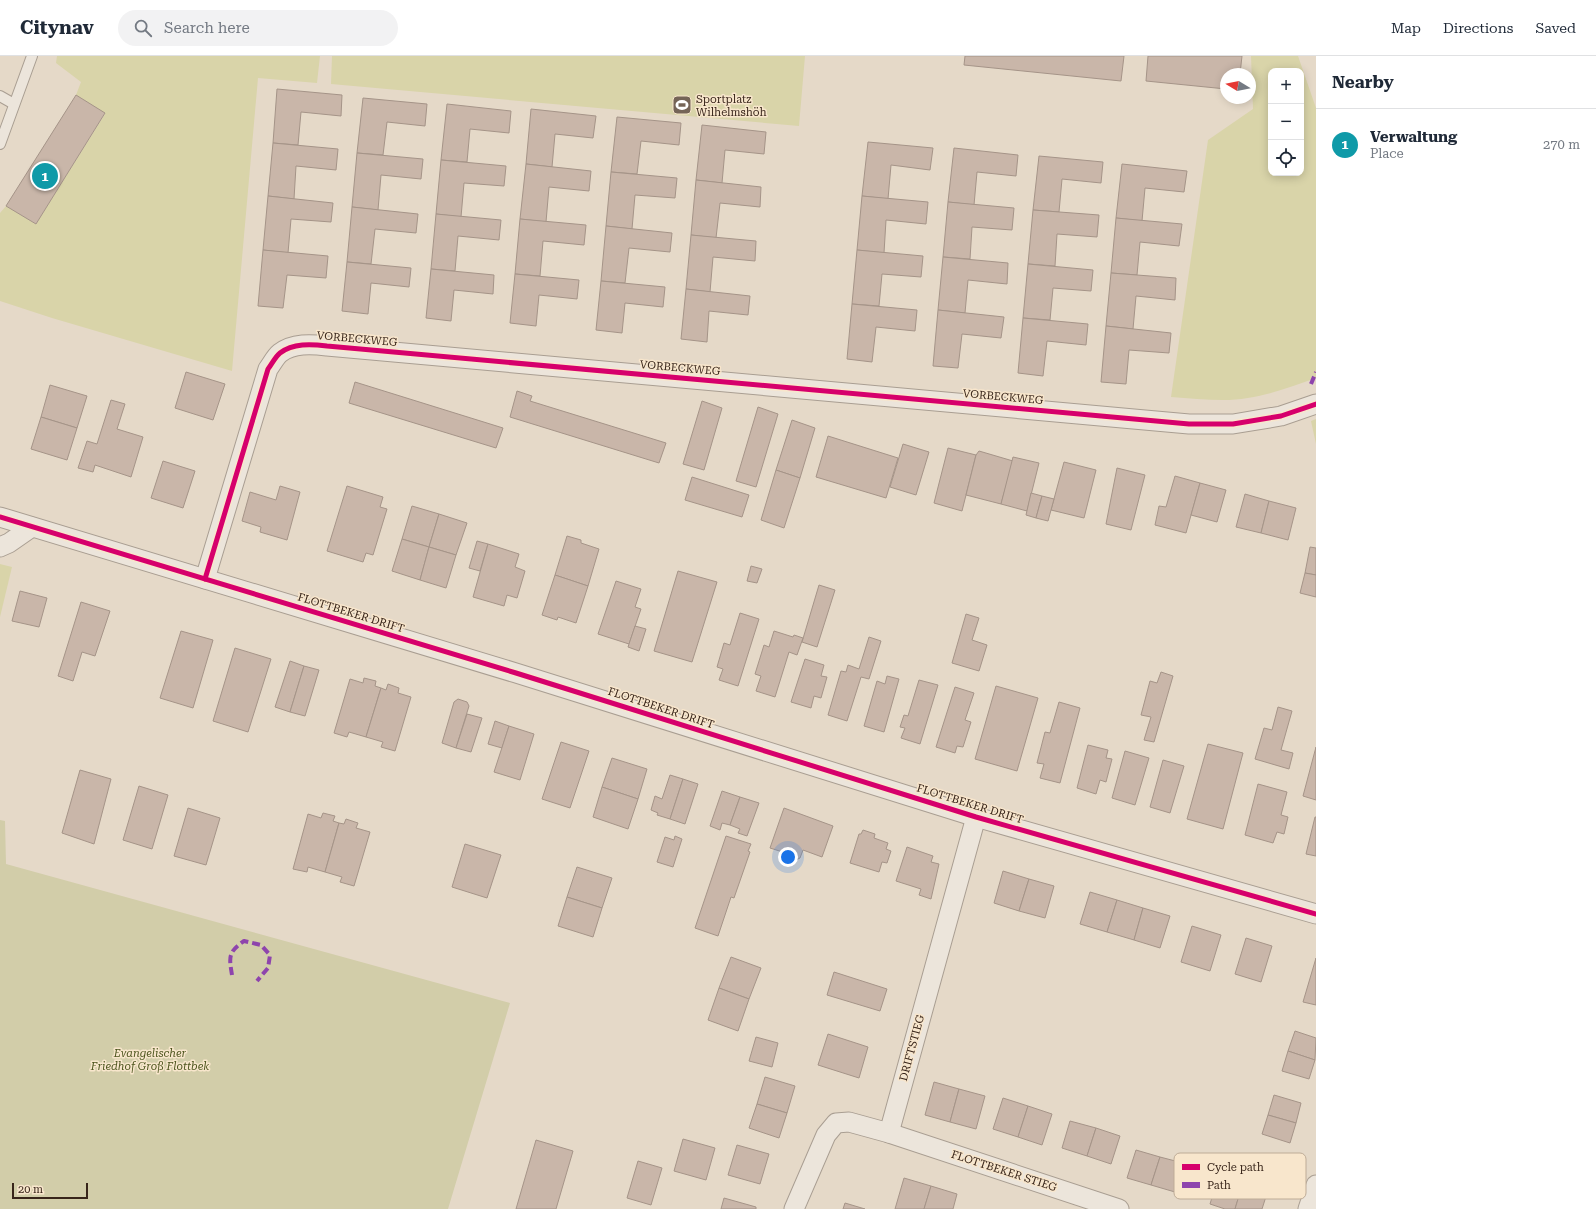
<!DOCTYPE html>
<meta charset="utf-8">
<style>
:root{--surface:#fff;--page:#f2f2f3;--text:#1f2937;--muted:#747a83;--line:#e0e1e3;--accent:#2563eb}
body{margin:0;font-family:"Roboto Serif",serif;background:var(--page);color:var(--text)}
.controls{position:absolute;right:12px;top:12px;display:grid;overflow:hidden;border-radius:8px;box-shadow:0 2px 10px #0003}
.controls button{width:36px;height:36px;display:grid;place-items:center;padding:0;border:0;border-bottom:1px solid var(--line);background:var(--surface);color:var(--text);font:20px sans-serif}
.compass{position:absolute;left:1220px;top:12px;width:36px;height:36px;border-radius:50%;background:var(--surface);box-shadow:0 2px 10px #0003;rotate:280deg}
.scale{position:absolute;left:12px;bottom:10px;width:76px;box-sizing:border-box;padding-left:4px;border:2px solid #38251a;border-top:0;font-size:11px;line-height:14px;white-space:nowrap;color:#38251a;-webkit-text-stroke:3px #f8e6cc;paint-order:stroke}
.you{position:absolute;left:788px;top:801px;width:14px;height:14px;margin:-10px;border:3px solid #fff;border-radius:50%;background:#1a73e8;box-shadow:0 0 0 6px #1a73e833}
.badge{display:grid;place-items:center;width:26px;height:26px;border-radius:50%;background:var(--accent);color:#fff;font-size:13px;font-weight:700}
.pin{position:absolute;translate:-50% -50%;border:2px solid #fff;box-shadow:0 1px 4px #0006}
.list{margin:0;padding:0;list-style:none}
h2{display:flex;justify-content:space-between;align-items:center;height:52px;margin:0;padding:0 16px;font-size:17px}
h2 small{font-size:13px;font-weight:400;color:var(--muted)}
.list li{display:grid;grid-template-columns:26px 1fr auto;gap:12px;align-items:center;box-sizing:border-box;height:72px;padding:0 16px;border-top:1px solid var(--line)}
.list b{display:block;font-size:15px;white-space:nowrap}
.list p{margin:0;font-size:13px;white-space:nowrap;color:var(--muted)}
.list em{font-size:13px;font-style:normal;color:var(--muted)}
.icon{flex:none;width:22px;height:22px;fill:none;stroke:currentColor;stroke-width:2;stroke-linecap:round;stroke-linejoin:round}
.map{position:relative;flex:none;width:1316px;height:1153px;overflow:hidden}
header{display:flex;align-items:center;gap:24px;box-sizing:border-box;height:56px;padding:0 20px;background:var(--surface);border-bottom:1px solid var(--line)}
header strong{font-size:19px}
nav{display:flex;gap:22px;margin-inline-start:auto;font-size:14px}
.search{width:280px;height:36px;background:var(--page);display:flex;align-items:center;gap:10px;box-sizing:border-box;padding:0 14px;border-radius:22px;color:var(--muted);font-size:15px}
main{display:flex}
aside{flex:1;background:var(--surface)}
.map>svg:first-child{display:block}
.green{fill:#d9d4a9;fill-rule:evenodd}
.cemetery{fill:#d2cda9}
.building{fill:#c9b6a9;stroke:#a59488}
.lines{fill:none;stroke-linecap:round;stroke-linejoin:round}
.service-casing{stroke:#a99e92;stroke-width:12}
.minor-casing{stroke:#a99e92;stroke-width:21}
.service{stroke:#ece5db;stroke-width:10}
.minor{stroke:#ece5db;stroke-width:19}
.quiet{stroke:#8e44ad;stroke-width:4;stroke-dasharray:8 4;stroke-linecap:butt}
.cycleway-casing{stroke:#f8e6cc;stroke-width:8}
.cycleway{stroke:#d6006c;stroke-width:5}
.labels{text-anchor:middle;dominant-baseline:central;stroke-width:3;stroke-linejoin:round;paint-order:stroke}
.poi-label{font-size:11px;fill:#38251a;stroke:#f8e6cc;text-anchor:start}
.street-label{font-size:11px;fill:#38251a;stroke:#f8e6cc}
.park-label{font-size:11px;font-style:italic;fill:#4e561f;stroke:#f8e6cc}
.key{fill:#f8e6cc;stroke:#beac97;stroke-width:1}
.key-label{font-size:11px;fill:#38251a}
</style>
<header>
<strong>Citynav</strong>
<div class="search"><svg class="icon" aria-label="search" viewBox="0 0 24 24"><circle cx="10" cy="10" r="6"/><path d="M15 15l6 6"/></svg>Search here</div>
<nav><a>Map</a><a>Directions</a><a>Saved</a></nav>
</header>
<main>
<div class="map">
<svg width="1316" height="1153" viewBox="0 0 1316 1153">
<rect width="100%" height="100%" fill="#e5d9c8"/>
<!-- green -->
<g class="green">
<path d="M57,0H320L317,27L258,22L232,315L52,262L0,245V157L6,150L36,168L105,58L76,39L81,26L56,7Z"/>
<path d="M332,0H805L799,70L331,28Z"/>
<path d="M1251,0H1298L1316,52V322C1286,333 1255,344 1223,344C1206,344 1188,342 1171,341L1208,84L1253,53ZM1271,15H1301V117H1271Z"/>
<path d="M1316,363V388L1311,365Z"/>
<path d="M0,508L12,511L0,561Z"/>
</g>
<!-- cemetery -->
<path class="cemetery" d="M0,764L5,765L6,808L510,947L448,1153H0Z"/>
<!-- building -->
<g class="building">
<path d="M965,0H1124L1121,25L964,9Z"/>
<path d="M1148,0H1242L1240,18H1226V33L1146,25Z"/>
<path d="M277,33L342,39L341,60L301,56L298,89L273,87Z"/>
<path d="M76,39L105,57L36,168L6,150Z"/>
<path d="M363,42L427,48L425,70L387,66L383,99L357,97Z"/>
<path d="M447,48L511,55L509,77L470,73L467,106L441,104Z"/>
<path d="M531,53L596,60L593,82L555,78L552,111L526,108Z"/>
<path d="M617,61L681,67L679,89L641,85L637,118L611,116Z"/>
<path d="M702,69L766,76L764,98L725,94L722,127L696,124Z"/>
<path d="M868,86L933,92L930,114L891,109L888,143L862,140Z"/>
<path d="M273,87L338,93L336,114L296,110L294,143L268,140Z"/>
<path d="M954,92L1018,99L1016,120L977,116L974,149L948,146Z"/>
<path d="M357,97L423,103L421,123L381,119L378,154L352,151Z"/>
<path d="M1039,100L1103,106L1101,127L1062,123L1059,156L1033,154Z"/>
<path d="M441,104L506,110L504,130L464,127L461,161L436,158Z"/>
<path d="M526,108L591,115L589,135L549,131L546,166L520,163Z"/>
<path d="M1122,108L1187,115L1184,136L1145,132L1142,165L1116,162Z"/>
<path d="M611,116L677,122L675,142L635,139L632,173L606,170Z"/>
<path d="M696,124L761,131L760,151L720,147L716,182L691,179Z"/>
<path d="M268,140L333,147L331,166L291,163L288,197L263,194Z"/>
<path d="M862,140L928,146L926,168L886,164L884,197L857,194Z"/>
<path d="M948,146L1014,152L1012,174L972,171L970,203L943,201Z"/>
<path d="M352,151L418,158L416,177L375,173L371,208L347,206Z"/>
<path d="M1033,154L1099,159L1097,181L1057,178L1055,210L1028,208Z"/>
<path d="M436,158L501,164L499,184L458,180L455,215L431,213Z"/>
<path d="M1116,162L1182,168L1179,190L1140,186L1137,219L1111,217Z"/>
<path d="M520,163L586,169L584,189L543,185L540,220L515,218Z"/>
<path d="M606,170L672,177L670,196L629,192L625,227L601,225Z"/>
<path d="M691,179L756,185L755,205L713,201L710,236L686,233Z"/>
<path d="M263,194L328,200L326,222L287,219L283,252L258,250Z"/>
<path d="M857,194L923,200L921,221L882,218L879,250L852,248Z"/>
<path d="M943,201L1008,207L1007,228L968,224L965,257L938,254Z"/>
<path d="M347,206L411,212L409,231L371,227L368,258L342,255Z"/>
<path d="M1028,208L1093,214L1091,235L1053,232L1050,264L1023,262Z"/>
<path d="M431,213L494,219L493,238L454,234L451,265L426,262Z"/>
<path d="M1111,217L1176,222L1175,244L1136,240L1133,273L1106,270Z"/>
<path d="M515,218L579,224L577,243L539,239L536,270L510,267Z"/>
<path d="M601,225L665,231L663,251L625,247L622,277L596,274Z"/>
<path d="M686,233L750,240L748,259L709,255L707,286L681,283Z"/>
<path d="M852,248L917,254L915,275L876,271L872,306L847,303Z"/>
<path d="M938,254L1004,261L1001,282L962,278L958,312L933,310Z"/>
<path d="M1023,262L1088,268L1086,289L1047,285L1043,320L1018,317Z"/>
<path d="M1106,270L1171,277L1169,297L1129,294L1126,328L1101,326Z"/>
<path d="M186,316L225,328L213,364L175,352Z"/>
<path d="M355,326L503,372L496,392L349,347Z"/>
<path d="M50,329L87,340L77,372L41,361Z"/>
<path d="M517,335L532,340L530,345L666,387L659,407L510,361Z"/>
<path d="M111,344L125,348L117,373L143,381L131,421L95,409L93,416L78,412L87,385L97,388Z"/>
<path d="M702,345L722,352L704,414L683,408Z"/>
<path d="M758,351L778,358L756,431L736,425Z"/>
<path d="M41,361L77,372L67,404L31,393Z"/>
<path d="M792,364L815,372L800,422L776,414Z"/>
<path d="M828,380L898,402L886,442L816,421Z"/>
<path d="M903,388L929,396L916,439L890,431Z"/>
<path d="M948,392L976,399L962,455L934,447Z"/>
<path d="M979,395L1013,405L1001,448L966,439L976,399Z"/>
<path d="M1013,401L1039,407L1027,455L1001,448Z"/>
<path d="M163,405L195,415L183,452L151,442Z"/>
<path d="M1064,406L1096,414L1084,462L1051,454Z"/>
<path d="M1117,412L1145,419L1131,474L1106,468Z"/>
<path d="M776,414L800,422L784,472L761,464Z"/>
<path d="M1175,420L1200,427L1186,477L1155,469L1159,450L1166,451Z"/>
<path d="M692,421L749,439L742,461L685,444Z"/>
<path d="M1200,427L1226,434L1217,466L1191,459Z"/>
<path d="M280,430L300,436L287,484L260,476L261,471L242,465L250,436L276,444Z"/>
<path d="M347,430L383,441L380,451L387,453L373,499L366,497L363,506L327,495Z"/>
<path d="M1031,437L1042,440L1036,462L1026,459Z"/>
<path d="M1245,438L1269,445L1261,477L1236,471Z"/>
<path d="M1042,440L1054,443L1048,465L1036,462Z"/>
<path d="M1269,445L1296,452L1288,484L1261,477Z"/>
<path d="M412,450L439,458L429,491L402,483Z"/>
<path d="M439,458L467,467L456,499L429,491Z"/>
<path d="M567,480L581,484V487L599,493L588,530L555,519Z"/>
<path d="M402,483L429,491L420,524L392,515Z"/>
<path d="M477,485L488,488L480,515L469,512Z"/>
<path d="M488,488L519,498L515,511L525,515L517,542L507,539L504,550L473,541Z"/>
<path d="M429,491L456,499L446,532L420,524Z"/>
<path d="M1310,491L1316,492V519L1305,517Z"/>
<path d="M751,510L762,513L757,527L747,525Z"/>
<path d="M678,515L717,526L692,606L654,595Z"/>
<path d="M1305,517L1316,519V541L1300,537Z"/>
<path d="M555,519L588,530L576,567L558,561L557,564L542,559Z"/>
<path d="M616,525L641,533L635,551L641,553L629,588L598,578Z"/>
<path d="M819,529L835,534L817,591L802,586Z"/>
<path d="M20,535L47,542L39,571L12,565Z"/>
<path d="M81,546L110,555L95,600L82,596L73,625L58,620Z"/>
<path d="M740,557L759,563L738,630L719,624L723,613L717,611L724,587L730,589Z"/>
<path d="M966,558L979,562L972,584L987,589L979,615L952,607Z"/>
<path d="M635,570L646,573L639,595L628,591Z"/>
<path d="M181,575L213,584L193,652L160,642Z"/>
<path d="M774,575L793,581L794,579L803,582L797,599L789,596L775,641L756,635L761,620L755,618L764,589L769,591Z"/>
<path d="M869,581L881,585L869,623L861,621L847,665L828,659L841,615L846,616L848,609L859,613Z"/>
<path d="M235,592L271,603L248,676L213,665Z"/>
<path d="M805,603L824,609L821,620L827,621L821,642L814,640L811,652L791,646Z"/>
<path d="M290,605L304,610L290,656L275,651Z"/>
<path d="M304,610L319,614L305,660L290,656Z"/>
<path d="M1161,616L1173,620L1154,686L1144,684L1151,661L1141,659L1150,625L1157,627Z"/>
<path d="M887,620L899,623L884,676L864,670L877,625L885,628Z"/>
<path d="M364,622L376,625L375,630L381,632L366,681L349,676L347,681L334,677L350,623L363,627Z"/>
<path d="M919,624L938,629L920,688L901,682L905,672L900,671L904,659L908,660Z"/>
<path d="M388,628L399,632L398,637L411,641L395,695L381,691L383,686L366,681L381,632L386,634Z"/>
<path d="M996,630L1038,642L1017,715L975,703Z"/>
<path d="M955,631L974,637L965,664L971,666L963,691L957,690L955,697L936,691Z"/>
<path d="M458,643L467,646L469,650L456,692L442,687L454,646Z"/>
<path d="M1059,646L1080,652L1060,727L1040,722L1044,708L1037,707L1045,676L1050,677Z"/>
<path d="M1278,651L1292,655L1281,694L1293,697L1289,713L1255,703L1264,672L1272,674Z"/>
<path d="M467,658L482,662L471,696L456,692Z"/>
<path d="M495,665L509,670L502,692L488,688Z"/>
<path d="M509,670L534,678L520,724L494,716Z"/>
<path d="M561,686L589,695L570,752L542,743Z"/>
<path d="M1208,688L1243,697L1223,773L1187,763Z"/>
<path d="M1088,689L1108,694L1106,702L1112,703L1106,726L1100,724L1096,738L1077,732Z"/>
<path d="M1316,691V744L1303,740Z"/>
<path d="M1125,695L1149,702L1135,749L1112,742Z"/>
<path d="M612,702L647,713L638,743L602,731Z"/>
<path d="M1163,704L1184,710L1170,757L1150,751Z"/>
<path d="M80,714L111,723L94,788L62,777Z"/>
<path d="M670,719L683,723L670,763L657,759L658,757L651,754L655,740L662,743Z"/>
<path d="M683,723L698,728L685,768L670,763Z"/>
<path d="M1258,728L1287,736L1281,759L1288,761L1284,778L1277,776L1273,787L1245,779Z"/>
<path d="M139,730L168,739L152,793L123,784Z"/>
<path d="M602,731L638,743L628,773L593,761Z"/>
<path d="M722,735L740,741L730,769L722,767L720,774L710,770Z"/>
<path d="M740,741L759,747L747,780L738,777L740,773L730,769Z"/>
<path d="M188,752L220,762L206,809L174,800Z"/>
<path d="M784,752L833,770L822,801L803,794L800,802L792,806L789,798L770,792Z"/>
<path d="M323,757L335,760L333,765L339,767L325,816L308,811L307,816L293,813L308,758L321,762Z"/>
<path d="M1315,761H1316V800L1306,798Z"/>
<path d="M346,763L358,767L356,772L370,776L354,830L340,826L342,821L325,816L339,767L344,768Z"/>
<path d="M863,774L875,778L874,782L888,787L886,793L891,795L887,807L882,806L879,816L850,807L859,778H861Z"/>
<path d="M675,780L682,783L673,811L657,806L665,781L674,784Z"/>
<path d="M726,780L751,788L748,795L750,796L734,842L731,841L718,880L695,872Z"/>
<path d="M465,788L501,799L487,842L452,831Z"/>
<path d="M907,791L933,800L931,806L939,808L931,843L919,839L921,833L896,825Z"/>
<path d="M577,811L612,822L602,852L567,841Z"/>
<path d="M1003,815L1029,823L1019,855L994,847Z"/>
<path d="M1029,823L1054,830L1045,862L1019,855Z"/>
<path d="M1090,836L1117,844L1107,876L1080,868Z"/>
<path d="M567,841L602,852L593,881L558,870Z"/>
<path d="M1117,844L1143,852L1134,884L1107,876Z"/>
<path d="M1143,852L1170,860L1160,892L1134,884Z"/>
<path d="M1192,870L1221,879L1210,915L1181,906Z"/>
<path d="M1246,882L1272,890L1261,926L1235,918Z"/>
<path d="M731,901L761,912L749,943L719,932Z"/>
<path d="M1316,902V949L1303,946Z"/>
<path d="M834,916L887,933L880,955L827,939Z"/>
<path d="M719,932L749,943L738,975L708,964Z"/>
<path d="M1295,975L1316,982L1315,1004L1288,995Z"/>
<path d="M828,978L868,991L859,1022L818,1009Z"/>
<path d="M756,981L778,987L772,1011L749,1005Z"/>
<path d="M1288,995L1315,1004L1309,1023L1282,1015Z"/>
<path d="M765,1021L795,1030L787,1057L757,1048Z"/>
<path d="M934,1026L959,1033L950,1066L925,1059Z"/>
<path d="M959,1033L985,1040L976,1073L950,1066Z"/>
<path d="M1274,1039L1301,1047L1296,1067L1268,1059Z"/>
<path d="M1003,1042L1028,1050L1018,1081L993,1073Z"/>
<path d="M757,1048L787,1057L779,1082L749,1072Z"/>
<path d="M1028,1050L1052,1058L1042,1089L1018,1081Z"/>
<path d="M1268,1059L1296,1067L1290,1087L1262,1078Z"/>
<path d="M1070,1065L1096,1072L1087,1100L1062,1092Z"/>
<path d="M1096,1072L1120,1080L1111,1108L1087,1100Z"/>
<path d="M683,1083L715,1092L706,1124L674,1115Z"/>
<path d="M536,1084L573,1095L556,1153H516Z"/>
<path d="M737,1089L769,1098L760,1128L728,1119Z"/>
<path d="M1136,1094L1160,1101L1151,1129L1127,1122Z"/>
<path d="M1160,1101L1183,1107L1175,1136L1151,1129Z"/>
<path d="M638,1105L662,1112L651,1149L627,1142Z"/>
<path d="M1220,1115L1244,1123L1235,1153H1225L1210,1148Z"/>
<path d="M904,1122L931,1130L924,1153H895Z"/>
<path d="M1244,1123L1269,1131L1262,1153H1235Z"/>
<path d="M931,1130L957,1138L953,1153H924Z"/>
<path d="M724,1142L756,1151V1153H721Z"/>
<path d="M845,1147L865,1153H843Z"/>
</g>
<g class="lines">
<defs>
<g id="service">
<path d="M0,40L14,48"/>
<path d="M0,88L32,0"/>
</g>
<g id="minor">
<path d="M0,461L516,617L976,761L1316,858"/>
<path d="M0,491L9,487L32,471"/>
<path d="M205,523L268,313C272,308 275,301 280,297C293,287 311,288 327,290L1189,368H1233L1281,360L1316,348"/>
<path d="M889,1077L1119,1153"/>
<path d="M794,1153L826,1079L836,1067L849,1066L889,1077L976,761"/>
<path d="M1308,1153L1316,1129"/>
</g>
</defs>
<!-- service casing -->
<use href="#service" class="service-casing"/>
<!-- minor casing -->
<use href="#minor" class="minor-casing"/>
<!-- service -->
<use href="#service" class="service"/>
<!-- minor -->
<use href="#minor" class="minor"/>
<!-- quiet -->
<g class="quiet">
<path d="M1311,328L1316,316"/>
<path d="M232,919C229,901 228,896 244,885L261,889L270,899L268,912L257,925"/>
</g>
<defs>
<g id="cycleway">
<path d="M0,461L516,617L976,761L1316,858"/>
<path d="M205,523L268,313C272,308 275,301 280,297C293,287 311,288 327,290L1189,368H1233L1281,360L1316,348"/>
</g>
</defs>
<!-- cycleway casing -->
<use href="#cycleway" class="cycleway-casing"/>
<!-- cycleway -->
<use href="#cycleway" class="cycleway"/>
</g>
<!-- icons -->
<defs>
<symbol id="stadium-square" viewBox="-11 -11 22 22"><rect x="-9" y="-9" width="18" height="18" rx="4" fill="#756457" stroke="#f8e6cc"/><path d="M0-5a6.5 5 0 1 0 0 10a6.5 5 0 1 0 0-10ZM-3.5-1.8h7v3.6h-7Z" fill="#fff"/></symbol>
</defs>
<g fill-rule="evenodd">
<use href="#stadium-square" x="671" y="38" width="22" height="22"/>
</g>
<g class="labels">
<!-- poi labels -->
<g class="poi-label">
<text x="696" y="43">Sportplatz<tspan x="696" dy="13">Wilhelmshöh</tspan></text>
</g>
<!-- street labels -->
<g class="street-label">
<text transform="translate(357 283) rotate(5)">VORBECKWEG</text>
<text transform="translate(680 312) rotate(5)">VORBECKWEG</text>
<text transform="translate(1003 341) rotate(5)">VORBECKWEG</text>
<text transform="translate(351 557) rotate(17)">FLOTTBEKER DRIFT</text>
<text transform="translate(661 652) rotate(18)">FLOTTBEKER DRIFT</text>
<text transform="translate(970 748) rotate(17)">FLOTTBEKER DRIFT</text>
<text transform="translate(912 992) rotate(-75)">DRIFTSTIEG</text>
<text transform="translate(1004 1115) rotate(18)">FLOTTBEKER STIEG</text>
</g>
<!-- park labels -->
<g class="park-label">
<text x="150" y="997">Evangelischer<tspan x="150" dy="13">Friedhof Groß Flottbek</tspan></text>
</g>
</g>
<!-- legend -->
<rect x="1174" y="1097" width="132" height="46" rx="6" class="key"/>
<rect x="1182" y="1108" width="18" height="6" fill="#d6006c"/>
<rect x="1182" y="1126" width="18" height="6" fill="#8e44ad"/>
<g class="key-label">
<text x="1207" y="1115">Cycle path</text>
<text x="1207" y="1133">Path</text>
</g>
</svg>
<div class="controls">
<button>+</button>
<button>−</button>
<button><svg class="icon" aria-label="locate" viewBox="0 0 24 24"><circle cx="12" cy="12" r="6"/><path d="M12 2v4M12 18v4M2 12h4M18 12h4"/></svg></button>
</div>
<svg class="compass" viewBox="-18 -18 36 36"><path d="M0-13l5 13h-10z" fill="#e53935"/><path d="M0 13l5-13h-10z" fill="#747a83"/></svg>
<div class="scale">20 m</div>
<div class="you"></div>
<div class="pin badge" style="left:45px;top:120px;background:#0f9aa8">1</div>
</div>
<aside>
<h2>Nearby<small></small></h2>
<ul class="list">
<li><span class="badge" style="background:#0f9aa8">1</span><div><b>Verwaltung</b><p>Place</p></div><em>270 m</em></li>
</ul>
</aside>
</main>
